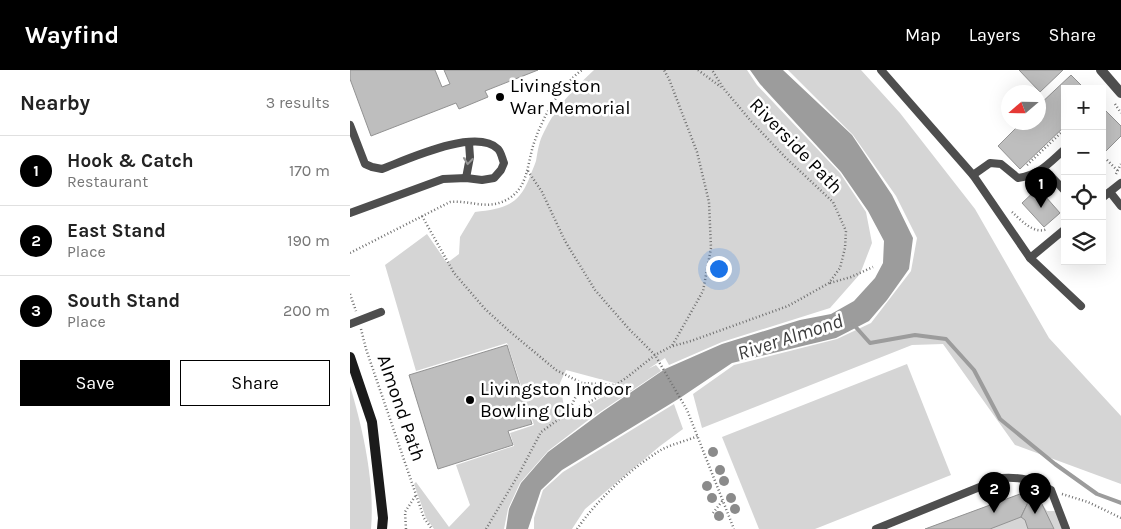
<!DOCTYPE html>
<meta charset="utf-8">
<style>
:root{--surface:#fff;--page:#f6f6f6;--text:#222;--muted:#767676;--line:#e0e0e0;--accent:#000}
body{margin:0;font-family:Karla,sans-serif;background:var(--page);color:var(--text)}
.controls{position:absolute;right:15px;top:15px;display:grid;overflow:hidden;border-radius:0px;box-shadow:0 5px 20px #0002}
.controls button{width:45px;height:45px;display:grid;place-items:center;padding:0;border:0;border-bottom:1px solid var(--line);background:var(--surface);color:var(--text);font:25px sans-serif}
.compass{position:absolute;left:651px;top:15px;width:45px;height:45px;border-radius:50%;background:var(--surface);box-shadow:0 5px 20px #0002;rotate:250deg}
.you{position:absolute;left:368px;top:198px;width:18px;height:18px;margin:-12px;border:4px solid #fff;border-radius:50%;background:#1a73e8;box-shadow:0 0 0 8px #1a73e833}
.badge{display:grid;place-items:center;width:32px;height:32px;border-radius:50%;background:var(--accent);color:#fff;font-size:16px;font-weight:700}
.pin{position:absolute;translate:-50% -41px;filter:drop-shadow(0 1px 2px #0008)}
.pin::after{content:'';position:absolute;top:26px;width:18px;height:15px;background:inherit;clip-path:polygon(0 0,100% 0,50% 100%)}
.list{margin:0;padding:0;list-style:none}
h2{display:flex;justify-content:space-between;align-items:center;height:65px;margin:0;padding:0 20px;font-size:21px}
h2 small{font-size:16px;font-weight:400;color:var(--muted)}
.list li{display:grid;grid-template-columns:32px 1fr auto;gap:15px;align-items:center;box-sizing:border-box;height:70px;padding:0 20px;border-top:1px solid var(--line)}
.list b{display:block;font-size:19px;white-space:nowrap}
.list p{margin:0;font-size:16px;white-space:nowrap;color:var(--muted)}
.list em{font-size:16px;font-style:normal;color:var(--muted)}
.actions{display:flex;gap:10px;padding:15px 20px}
.actions a{flex:1;padding:11px 0;border:1px solid var(--accent);border-radius:0px;text-align:center;font-size:18px;color:var(--accent)}
.actions .main{background:var(--accent);color:#fff}
.icon{flex:none;width:28px;height:28px;fill:none;stroke:currentColor;stroke-width:2;stroke-linecap:round;stroke-linejoin:round}
.map{position:relative;flex:none;width:771px;height:459px;overflow:hidden}
header{display:flex;align-items:center;gap:30px;box-sizing:border-box;height:70px;padding:0 25px;background:var(--accent);color:#fff}
header strong{font-size:24px}
nav{display:flex;gap:28px;margin-inline-start:auto;font-size:18px}
main{display:flex}
aside{flex:1;background:var(--surface)}
.map>svg:first-child{display:block}
.green{fill:#d5d5d5;fill-rule:evenodd}
.water{fill:#9c9c9c}
.lines{fill:none;stroke-linecap:round;stroke-linejoin:round}
.stream{stroke:#9c9c9c;stroke-width:4}
.building{fill:#bebebe;stroke:#929292}
.path{stroke:#707070;stroke-width:2.5;stroke-dasharray:1 2.5;stroke-linecap:butt}
.service{stroke:#4e4e4e;stroke-width:8}
.tertiary{stroke:#4e4e4e;stroke-width:10}
.secondary{stroke:#1b1b1b;stroke-width:10}
.tree{fill:#8b8b8b}
.oneway{stroke:#959595}
.poi-dot{fill:#000;stroke:#fff;stroke-width:2}
.labels{text-anchor:middle;dominant-baseline:central;stroke-width:5;stroke-linejoin:round;paint-order:stroke}
.poi-label{font-size:19px;fill:#000;stroke:#fff;text-anchor:start}
.street-label{font-size:19px;fill:#000;stroke:#fff}
.water-label{font-size:20px;font-style:italic;fill:#3d3d3d;stroke:#fff}
</style>
<header>
<strong>Wayfind</strong>
<nav><a>Map</a><a>Layers</a><a>Share</a></nav>
</header>
<main>
<aside>
<h2>Nearby<small>3 results</small></h2>
<ul class="list">
<li><span class="badge">1</span><div><b>Hook &amp; Catch</b><p>Restaurant</p></div><em>170 m</em></li>
<li><span class="badge">2</span><div><b>East Stand</b><p>Place</p></div><em>190 m</em></li>
<li><span class="badge">3</span><div><b>South Stand</b><p>Place</p></div><em>200 m</em></li>
</ul>
<div class="actions"><a class="main">Save</a><a>Share</a></div>
</aside>
<div class="map">
<svg width="771" height="459" viewBox="0 0 771 459">
<rect width="100%" height="100%" fill="#fff"/>
<!-- green -->
<g class="green">
<path d="M244,0H397L407,15L490,103L516,142L522,173L510,204L480,238L372,272L319,295L315,288L298,299L306,295L311,301L241,348L198,381L170,413L158,439L154,459H84L76,448L64,414L66,412L99,457L120,435L106,395L164,376L160,363L184,355L157,273L66,301L35,195L77,164L97,193L109,184L110,167L125,142C153,139 168,136 179,109C181,103 184,97 186,91C188,80 189,71 194,62C206,36 224,19 244,0ZM216,300L272,315L216,349L210,313Z"/>
<path d="M438,0H511L550,43L625,139L699,268L771,346V414L665,375L593,274L562,275L352,358L343,324L384,295L487,269L521,253L561,201L567,168L546,126L503,65Z"/>
<path d="M557,294L601,405L465,459H409L372,367Z"/>
<path d="M0,316C13,359 25,413 21,459H0Z"/>
<path d="M324,334L333,359L310,376L235,439L222,459H184V448L193,420L213,402Z"/>
<path d="M670,424C683,426 690,430 697,441H706L713,459H575Z"/>
</g>
<!-- water -->
<path class="water" d="M400,0H433L502,65L542,125L563,168L559,199L537,230L519,251L486,268L382,293L330,328L212,400L191,420L178,459H156L159,439L171,413L198,382L252,342L315,299L372,274L450,250L481,244L504,231L525,208L533,193L534,171L518,141L491,102L410,14Z"/>
<g class="lines">
<!-- stream -->
<path class="stream" d="M503,254L520,273L565,265L596,269L624,300L650,349L705,394L747,424L771,433"/>
</g>
<!-- building -->
<g class="building">
<path d="M0,0H85L92,17L100,14L94,0H188L135,21L138,27L109,39L106,33L21,66L0,9Z"/>
<path d="M669,0H713L690,22Z"/>
<path d="M721,5L735,19H715V56L670,99L648,76L672,52H688V36Z"/>
<path d="M752,37L771,56V66L753,84Z"/>
<path d="M688,118L710,143L694,157L672,133Z"/>
<path d="M157,275L182,354L158,361L163,375L88,399L59,305Z"/>
<path d="M670,424L681,426L671,447L640,459H575Z"/>
<path d="M681,426L691,432L704,459H678L675,450L671,447Z"/>
</g>
<g class="lines">
<!-- path -->
<g class="path">
<path d="M348,0L371,17"/>
<path d="M765,34L771,43"/>
<path d="M752,85L768,101"/>
<path d="M677,95L715,59"/>
<path d="M178,101L192,122L215,171L245,220L279,259L305,285L337,340L384,459"/>
<path d="M766,104L771,94"/>
<path d="M662,142C671,150 684,165 697,159"/>
<path d="M72,146L104,203L135,239L158,260L206,300L232,313L265,315"/>
<path d="M0,183L100,132C116,130 133,138 149,133C180,123 176,94 185,70C194,45 210,16 232,0"/>
<path d="M480,213L501,207L523,197"/>
<path d="M0,224L6,241"/>
<path d="M11,259L16,279L74,448L82,459"/>
<path d="M323,276L341,271L438,236L479,213L490,198L495,178L496,161L483,132L435,87L400,50L374,19L362,0"/>
<path d="M219,341L232,313"/>
<path d="M712,424L738,432L771,448"/>
<path d="M363,443L373,430"/>
<path d="M56,459L55,442L66,425"/>
<path d="M136,459L170,402L191,362L219,342L243,330L276,308L305,285L322,276L353,221L361,178L359,132L347,82L319,9L314,0"/>
<path d="M227,459C247,430 281,398 311,380C322,374 336,371 348,366"/>
</g>
<!-- service -->
<g class="service">
<path d="M531,0L623,105L680,188L715,159"/>
<path d="M0,55L15,94L22,97L32,99C56,90 126,57 148,79C151,82 152,88 154,93L151,100L144,108L132,110L116,108L93,109L0,143"/>
<path d="M694,99L715,121"/>
<path d="M623,105L640,93L651,94L668,108C690,105 699,93 715,79"/>
<path d="M116,108L120,87L119,73"/>
<path d="M760,122L771,136"/>
<path d="M752,128L771,113"/>
<path d="M680,188L731,236"/>
<path d="M0,254L31,242"/>
<path d="M526,459L652,408C673,407 683,410 701,420L716,459"/>
</g>
<!-- tertiary -->
<path class="tertiary" d="M751,0L771,23"/>
<!-- secondary -->
<path class="secondary" d="M0,287L22,352L33,448L32,459"/>
</g>
<!-- trees -->
<g class="tree">
<circle cx="363" cy="382" r="5"/>
<circle cx="370" cy="400" r="5"/>
<circle cx="374" cy="411" r="5"/>
<circle cx="357" cy="416" r="5"/>
<circle cx="362" cy="428" r="5"/>
<circle cx="381" cy="428" r="5"/>
<circle cx="385" cy="439" r="5"/>
<circle cx="369" cy="446" r="5"/>
</g>
<!-- one-way arrows -->
<defs><path id="oneway-chevron" d="M-2-3.5L2.5 0L-2 3.5" fill="none" stroke-width="1.6" stroke-linecap="round" stroke-linejoin="round" transform="scale(1.25)"/></defs>
<use class="oneway" href="#oneway-chevron" transform="translate(118 91) rotate(96)"/>
<!-- markers -->
<g class="poi-dot">
<circle cx="150" cy="27" r="5"/>
<circle cx="120" cy="330" r="5"/>
</g>
<g class="labels">
<!-- poi labels -->
<g class="poi-label">
<text x="160" y="16">Livingston<tspan x="160" dy="22">War Memorial</tspan></text>
<text x="130" y="319">Livingston Indoor<tspan x="130" dy="22">Bowling Club</tspan></text>
</g>
<!-- street labels -->
<g class="street-label">
<text transform="translate(446 76) rotate(46)">Riverside Path</text>
<text transform="translate(51 338) rotate(71)">Almond Path</text>
</g>
<!-- water labels -->
<g class="water-label">
<text transform="translate(440 267) rotate(-18)">River Almond</text>
</g>
</g>
</svg>
<div class="controls">
<button>+</button>
<button>−</button>
<button><svg class="icon" aria-label="locate" viewBox="0 0 24 24"><circle cx="12" cy="12" r="6"/><path d="M12 2v4M12 18v4M2 12h4M18 12h4"/></svg></button>
<button><svg class="icon" aria-label="layers" viewBox="0 0 24 24"><path d="M12 4l9 5-9 5-9-5zM3 14l9 5 9-5"/></svg></button>
</div>
<svg class="compass" viewBox="-18 -18 36 36"><path d="M0-13l5 13h-10z" fill="#e53935"/><path d="M0 13l5-13h-10z" fill="#767676"/></svg>
<div class="you"></div>
<div class="pin badge" style="left:691px;top:138px">1</div>
<div class="pin badge" style="left:644px;top:443px">2</div>
<div class="pin badge" style="left:685px;top:444px">3</div>
</div>
</main>
